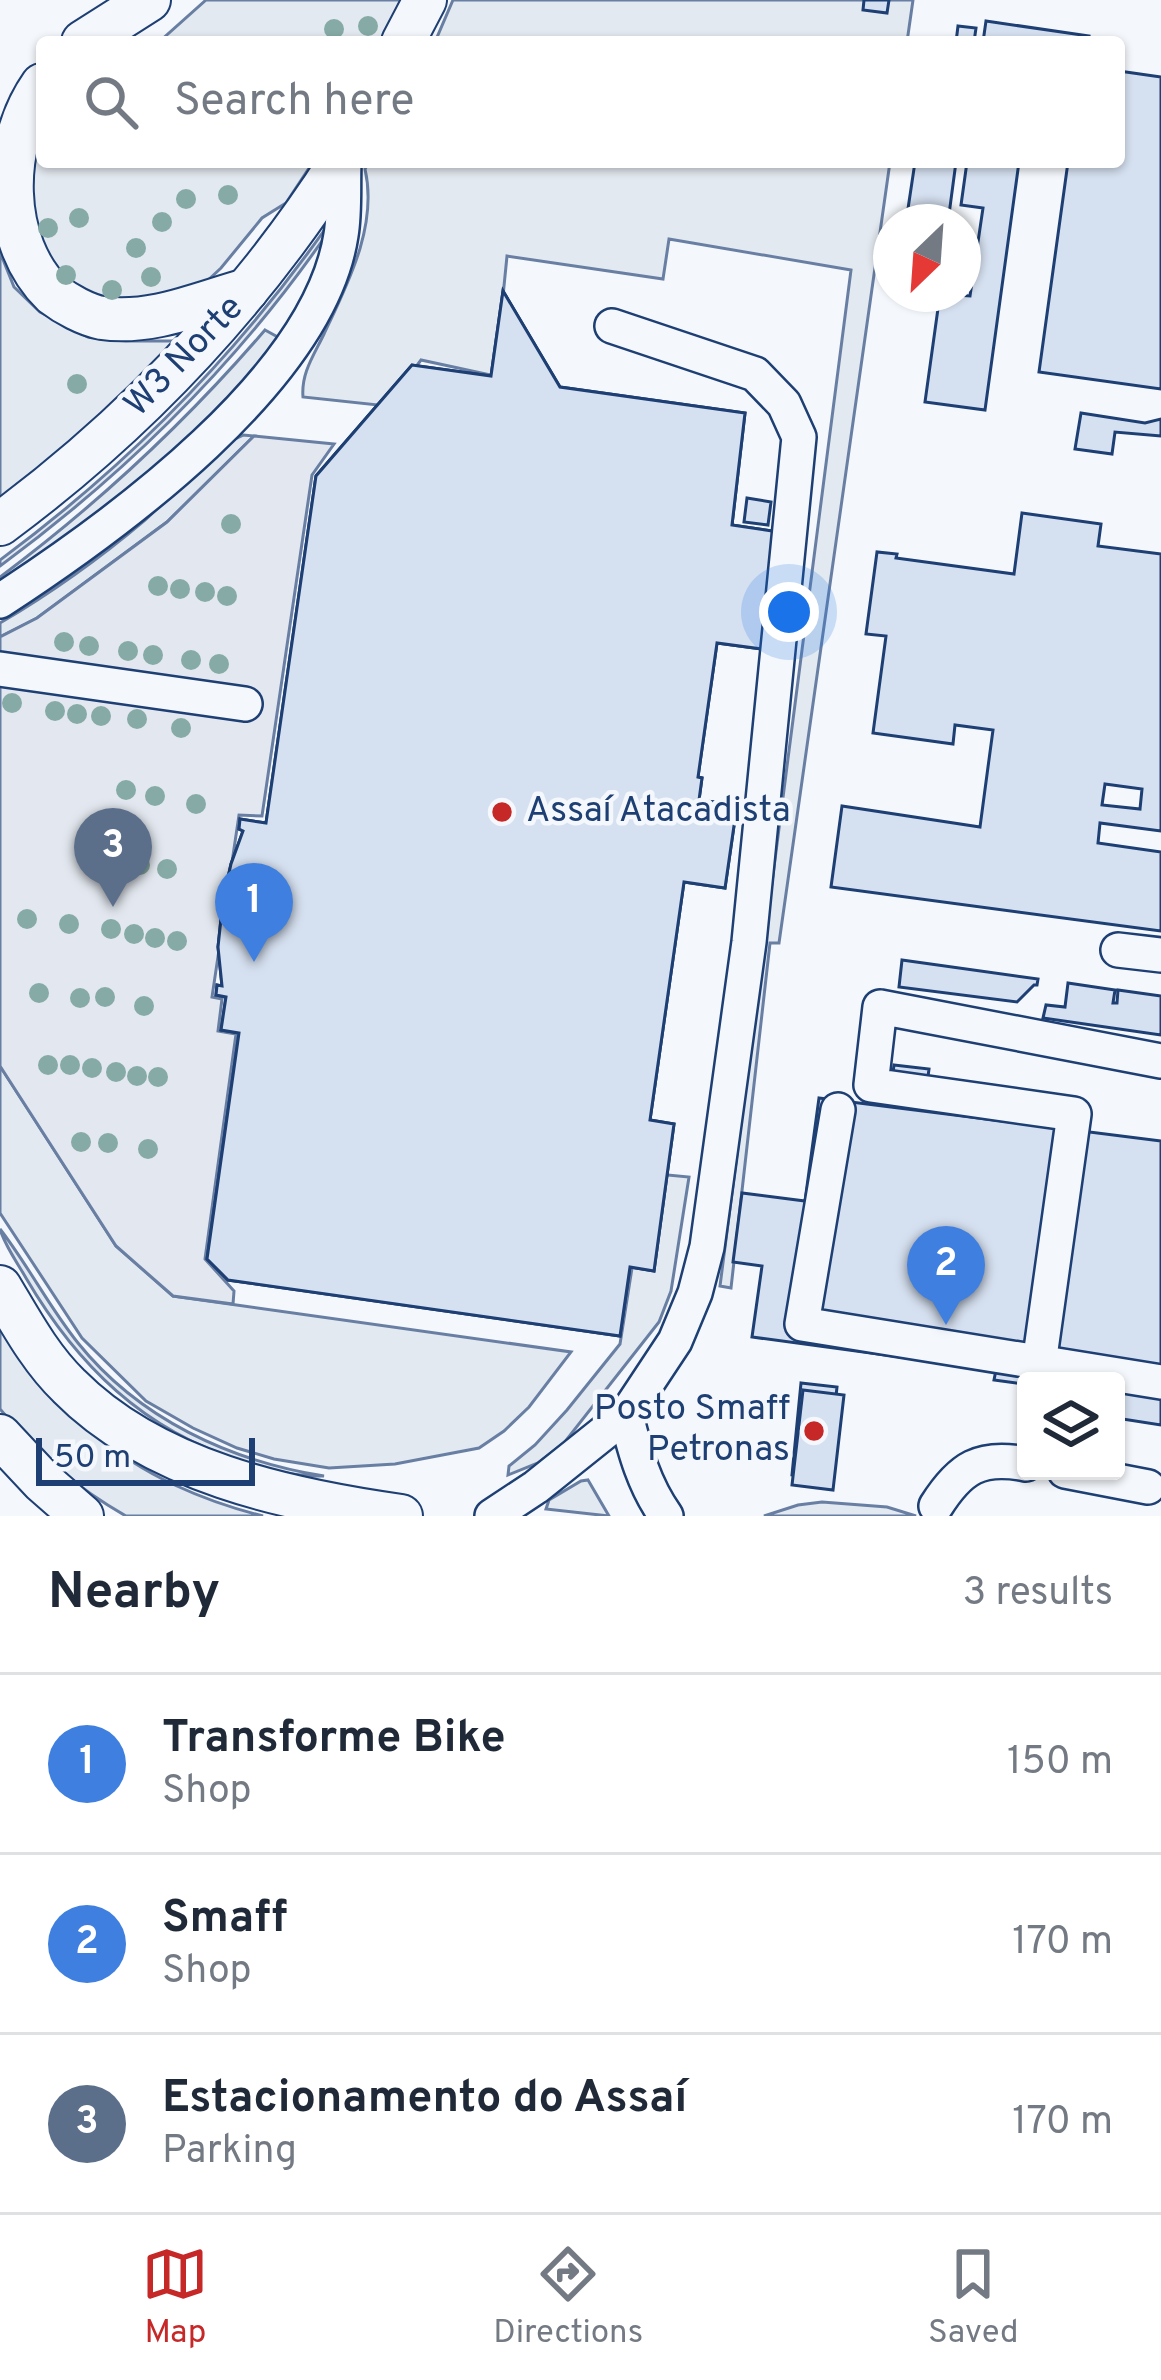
<!DOCTYPE html>
<meta charset="utf-8">
<style>
:root{--surface:#fff;--page:#f6f6f7;--text:#1f2937;--muted:#747a83;--line:#e0e1e3;--accent:#c62828}
body{margin:0;font-family:Overpass,sans-serif;background:var(--page);color:var(--text)}
.controls{position:absolute;right:36px;bottom:36px;display:grid;overflow:hidden;border-radius:12px;box-shadow:0 3px 9px #0004}
.controls button{width:108px;height:108px;display:grid;place-items:center;padding:0;border:0;border-bottom:3px solid var(--line);background:var(--surface);color:var(--text);font:60px sans-serif}
.compass{position:absolute;left:873px;top:204px;width:108px;height:108px;border-radius:50%;background:var(--surface);box-shadow:0 3px 9px #0004;rotate:205deg}
.scale{position:absolute;left:36px;bottom:30px;width:219px;box-sizing:border-box;padding-left:12px;border:6px solid #1d3f73;border-top:0;font-size:33px;line-height:42px;white-space:nowrap;color:#1d3f73;-webkit-text-stroke:9px #f4f7fb;paint-order:stroke}
.you{position:absolute;left:789px;top:612px;width:42px;height:42px;margin:-30px;border:9px solid #fff;border-radius:50%;background:#1a73e8;box-shadow:0 0 0 18px #1a73e833}
.badge{display:grid;place-items:center;width:78px;height:78px;border-radius:50%;background:var(--accent);color:#fff;font-size:39px;font-weight:700}
.pin{position:absolute;translate:-50% -99px;filter:drop-shadow(0 3px 6px #0008)}
.pin::after{content:'';position:absolute;top:63px;width:42px;height:36px;background:inherit;clip-path:polygon(0 0,100% 0,50% 100%)}
.list{margin:0;padding:0;list-style:none}
h2{display:flex;justify-content:space-between;align-items:center;height:156px;margin:0;padding:0 48px;font-size:51px}
h2 small{font-size:39px;font-weight:400;color:var(--muted)}
.list li{display:grid;grid-template-columns:78px 1fr auto;gap:36px;align-items:center;box-sizing:border-box;height:180px;padding:0 48px;border-top:3px solid var(--line)}
.list b{display:block;font-size:45px;white-space:nowrap}
.list p{margin:0;font-size:39px;white-space:nowrap;color:var(--muted)}
.list em{font-size:39px;font-style:normal;color:var(--muted)}
.icon{flex:none;width:66px;height:66px;fill:none;stroke:currentColor;stroke-width:2;stroke-linecap:round;stroke-linejoin:round}
.map{position:relative;flex:none;width:1161px;height:1516px;overflow:hidden}
.search{position:absolute;background:var(--surface);box-shadow:0 3px 9px #0004;left:36px;right:36px;top:36px;height:132px;display:flex;align-items:center;gap:30px;box-sizing:border-box;padding:0 42px;border-radius:12px;color:var(--muted);font-size:45px}
.sheet{height:696px;background:var(--surface)}
nav{display:flex;justify-content:space-around;align-items:center;box-sizing:border-box;height:168px;border-top:3px solid var(--line);background:var(--surface);font-size:33px;color:var(--muted)}
nav a{display:grid;justify-items:center;gap:6px}
nav .on{color:var(--accent)}
.map>svg:first-child{display:block}
.green{fill:#e3e9f0;stroke:#687fa3;stroke-width:3}
.parking{fill:#e3e8f0;stroke:#687fa3;stroke-width:3}
.building{fill:#d5e0f0;stroke:#1d3f73;stroke-width:3;fill-rule:evenodd}
.lines{fill:none;stroke-linecap:round;stroke-linejoin:round}
.minor-casing{stroke:#1d3f73;stroke-width:38}
.major-casing{stroke:#1d3f73;stroke-width:46}
.minor{stroke:#f4f7fb;stroke-width:33}
.major{stroke:#f4f7fb;stroke-width:42}
.tree{fill:#86aba6}
.poi-dot{fill:#c62828;stroke:#f4f7fb;stroke-width:4.5}
.labels{text-anchor:middle;dominant-baseline:central;stroke-width:9;stroke-linejoin:round;paint-order:stroke}
.street-label{font-size:36px;fill:#1d3f73;stroke:#f4f7fb}
.poi-label{font-size:36px;fill:#1d3f73;stroke:#f4f7fb;text-anchor:start}
</style>
<div class="map">
<svg width="1161" height="1516" viewBox="0 0 1161 1516">
<rect width="100%" height="100%" fill="#f4f7fb"/>
<!-- green -->
<g class="green">
<path d="M206,0H401L381,42H159Z"/>
<path d="M453,0H913L907,42H435Z"/>
<path d="M42,126V162H313L286,203L262,218L221,268L190,297L163,307L79,296L24,223L36,134Z"/>
<path d="M369,162H890L779,943H770L731,1288L720,1286L851,270L669,239L663,279L507,256L495,376L421,360L387,406L303,397C301,373 314,355 324,334C348,283 378,226 365,169Z"/>
<path d="M328,225L331,228C241,360 129,471 0,566V560C127,466 237,355 328,225Z"/>
<path d="M0,252L14,287L40,312L88,337L126,341H175C121,399 62,450 0,499Z"/>
<path d="M265,330L285,341L248,386L113,506L0,585V577C98,504 185,423 265,330Z"/>
<path d="M243,435L254,436L167,522L37,618L0,637V623C51,593 100,558 145,520C177,492 203,452 243,435Z"/>
<path d="M0,1066L116,1246L173,1296L571,1352L529,1407L504,1431L479,1448L395,1464L329,1468L274,1459L237,1448L193,1428L146,1401L82,1338L0,1213Z"/>
<path d="M647,1173L689,1177L671,1291L659,1322L564,1443L538,1463L508,1475L509,1466L535,1445L567,1410L620,1344Z"/>
<path d="M0,1229C28,1265 49,1307 78,1343C139,1419 230,1461 324,1476C294,1477 271,1470 242,1461C144,1431 77,1365 26,1278C17,1262 5,1246 0,1229Z"/>
<path d="M0,1324C32,1360 63,1401 98,1435C140,1475 207,1502 263,1516H126C78,1489 35,1452 0,1409Z"/>
<path d="M588,1480L609,1516L546,1509L549,1500L581,1481Z"/>
<path d="M822,1502L887,1507L916,1516H764L798,1505Z"/>
</g>
<!-- parking -->
<path class="parking" d="M254,436L334,444L312,475L262,816L239,815L212,997L222,999L218,1031L236,1034L205,1259L234,1291L233,1304L173,1296L116,1246L0,1066V637L37,618L167,522Z"/>
<!-- building -->
<g class="building">
<path d="M864,0H889L887,13L863,10Z"/>
<path d="M986,21L1089,36L1088,42H983Z"/>
<path d="M958,26L976,28L974,42H956Z"/>
<path d="M1119,71L1161,77V389L1039,372L1068,162H1119Z"/>
<path d="M915,162H956L948,222H906Z"/>
<path d="M967,162H1019L985,410L925,402L940,294L970,296L983,208L961,205Z"/>
<path d="M503,291L560,387L745,413L732,525L779,532L762,649L717,643L698,777L702,778L699,800L737,805L725,888L684,882L650,1120L674,1124L654,1271L630,1267L620,1336L228,1280L207,1259L239,1033L221,1030L226,997L216,995L217,985L222,986L218,947L223,900L231,864L243,831L239,829L240,819L266,823L316,476L412,365L491,376Z"/>
<path d="M503,291L560,387L745,413L732,525L779,532L762,649L717,643L698,777L702,778L699,800L737,805L725,888L684,882L650,1120L674,1124L654,1271L630,1267L620,1336L228,1280L207,1259L239,1033L221,1030L226,997L216,995L217,985L222,986L218,947L223,900L231,864L243,831L239,829L240,819L266,823L316,476L412,365L491,376Z"/>
<path d="M1081,413L1145,423L1161,419V436L1115,432L1112,454L1075,449Z"/>
<path d="M747,498L771,502L768,525L744,522Z"/>
<path d="M1022,513L1101,524L1098,546L1161,554V831L1100,823L1098,843L1161,852V931L831,887L842,806L980,827L988,767L993,730L955,725L953,744L873,733L886,636L866,634L877,552L897,554L896,558L1014,574ZM1105,784L1142,789L1140,809L1102,805Z"/>
<path d="M902,960L1038,979L1037,985H1034L1017,1002L899,987Z"/>
<path d="M1068,983L1115,990L1113,1003H1117L1118,990L1161,996V1035L1043,1018L1046,1005L1065,1007Z"/>
<path d="M894,1065L929,1069L927,1084L892,1080Z"/>
<path d="M819,1098L1161,1141V1425L1116,1418V1381L1026,1372L1024,1384L994,1380L996,1370L752,1337L762,1266L733,1262L742,1193L805,1201Z"/>
<path d="M801,1383L837,1387L827,1478L792,1475Z"/>
<path d="M803,1390L844,1395L833,1490L792,1485Z"/>
</g>
<g class="lines">
<defs>
<g id="minor">
<path d="M0,601C115,526 319,379 341,235C345,212 343,186 344,162"/>
<path d="M0,669L245,704"/>
<path d="M1118,950L1161,955"/>
<path d="M838,1110L802,1324L1161,1382"/>
<path d="M1039,1364L1074,1114L871,1085L880,1007L1161,1061"/>
<path d="M626,1415C635,1452 644,1485 666,1516"/>
<path d="M1065,1471L1148,1487"/>
<path d="M936,1506C960,1468 980,1455 1026,1464"/>
<path d="M492,1516L536,1487L626,1415L675,1341L695,1293L707,1247L749,942L799,437L784,404L755,374L612,326"/>
</g>
<g id="major">
<path d="M83,42L149,0"/>
<path d="M403,42L425,0"/>
<path d="M42,85C0,145 0,243 53,294C66,304 86,315 102,318C152,325 200,303 247,290"/>
<path d="M0,524C134,425 250,302 340,162"/>
<path d="M0,1287C21,1322 40,1358 69,1386C153,1471 287,1500 401,1516"/>
<path d="M0,1436L43,1482L82,1516"/>
</g>
</defs>
<!-- minor casing -->
<use href="#minor" class="minor-casing"/>
<!-- major casing -->
<use href="#major" class="major-casing"/>
<!-- minor -->
<use href="#minor" class="minor"/>
<!-- major -->
<use href="#major" class="major"/>
</g>
<!-- trees -->
<g class="tree">
<circle cx="368" cy="26" r="10"/>
<circle cx="334" cy="29" r="10"/>
<circle cx="228" cy="195" r="10"/>
<circle cx="186" cy="199" r="10"/>
<circle cx="79" cy="218" r="10"/>
<circle cx="162" cy="222" r="10"/>
<circle cx="48" cy="228" r="10"/>
<circle cx="136" cy="248" r="10"/>
<circle cx="66" cy="275" r="10"/>
<circle cx="151" cy="277" r="10"/>
<circle cx="112" cy="290" r="10"/>
<circle cx="77" cy="384" r="10"/>
<circle cx="231" cy="524" r="10"/>
<circle cx="158" cy="586" r="10"/>
<circle cx="180" cy="589" r="10"/>
<circle cx="205" cy="592" r="10"/>
<circle cx="227" cy="596" r="10"/>
<circle cx="64" cy="642" r="10"/>
<circle cx="89" cy="646" r="10"/>
<circle cx="128" cy="651" r="10"/>
<circle cx="153" cy="655" r="10"/>
<circle cx="191" cy="660" r="10"/>
<circle cx="219" cy="664" r="10"/>
<circle cx="12" cy="703" r="10"/>
<circle cx="55" cy="711" r="10"/>
<circle cx="77" cy="714" r="10"/>
<circle cx="101" cy="716" r="10"/>
<circle cx="137" cy="719" r="10"/>
<circle cx="181" cy="728" r="10"/>
<circle cx="126" cy="790" r="10"/>
<circle cx="155" cy="796" r="10"/>
<circle cx="196" cy="804" r="10"/>
<circle cx="118" cy="861" r="10"/>
<circle cx="140" cy="865" r="10"/>
<circle cx="167" cy="869" r="10"/>
<circle cx="27" cy="919" r="10"/>
<circle cx="69" cy="924" r="10"/>
<circle cx="111" cy="929" r="10"/>
<circle cx="134" cy="934" r="10"/>
<circle cx="155" cy="938" r="10"/>
<circle cx="177" cy="941" r="10"/>
<circle cx="39" cy="993" r="10"/>
<circle cx="105" cy="997" r="10"/>
<circle cx="80" cy="998" r="10"/>
<circle cx="144" cy="1006" r="10"/>
<circle cx="48" cy="1065" r="10"/>
<circle cx="70" cy="1065" r="10"/>
<circle cx="92" cy="1068" r="10"/>
<circle cx="116" cy="1072" r="10"/>
<circle cx="137" cy="1076" r="10"/>
<circle cx="158" cy="1077" r="10"/>
<circle cx="81" cy="1142" r="10"/>
<circle cx="108" cy="1143" r="10"/>
<circle cx="148" cy="1149" r="10"/>
</g>
<!-- markers -->
<g class="poi-dot">
<circle cx="502" cy="812" r="12"/>
<circle cx="814" cy="1431" r="12"/>
</g>
<g class="labels">
<!-- street labels -->
<g class="street-label">
<text transform="translate(185 357) rotate(-46)">W3 Norte</text>
</g>
<!-- poi labels -->
<g class="poi-label">
<text x="526" y="812">Assaí Atacadista</text>
<text x="790" y="1410" text-anchor="end">Posto Smaff<tspan x="790" dy="41">Petronas</tspan></text>
</g>
</g>
</svg>
<div class="controls">
<button><svg class="icon" aria-label="layers" viewBox="0 0 24 24"><path d="M12 4l9 5-9 5-9-5zM3 14l9 5 9-5"/></svg></button>
</div>
<svg class="compass" viewBox="-18 -18 36 36"><path d="M0-13l5 13h-10z" fill="#e53935"/><path d="M0 13l5-13h-10z" fill="#747a83"/></svg>
<div class="scale">50 m</div>
<div class="you"></div>
<div class="pin badge" style="left:254px;top:962px;background:#3f7fe0">1</div>
<div class="pin badge" style="left:946px;top:1325px;background:#3f7fe0">2</div>
<div class="pin badge" style="left:113px;top:907px;background:#5c6f8a">3</div>
<div class="search"><svg class="icon" aria-label="search" viewBox="0 0 24 24"><circle cx="10" cy="10" r="6"/><path d="M15 15l6 6"/></svg>Search here</div>
</div>
<section class="sheet">
<h2>Nearby<small>3 results</small></h2>
<ul class="list">
<li><span class="badge" style="background:#3f7fe0">1</span><div><b>Transforme Bike</b><p>Shop</p></div><em>150 m</em></li>
<li><span class="badge" style="background:#3f7fe0">2</span><div><b>Smaff</b><p>Shop</p></div><em>170 m</em></li>
<li><span class="badge" style="background:#5c6f8a">3</span><div><b>Estacionamento do Assaí</b><p>Parking</p></div><em>170 m</em></li>
</ul>
</section>
<nav>
<a class="on"><svg class="icon" aria-label="map" viewBox="0 0 24 24"><path d="M3 6l6-2 6 2 6-2v14l-6 2-6-2-6 2zM9 4v14M15 6v14"/></svg>Map</a>
<a><svg class="icon" aria-label="directions" viewBox="0 0 24 24"><path d="M12 3l9 9-9 9-9-9zM9 14v-3h6M13 9l2 2-2 2"/></svg>Directions</a>
<a><svg class="icon" aria-label="saved" viewBox="0 0 24 24"><path d="M7 4h10v16l-5-4-5 4z"/></svg>Saved</a>
</nav>
